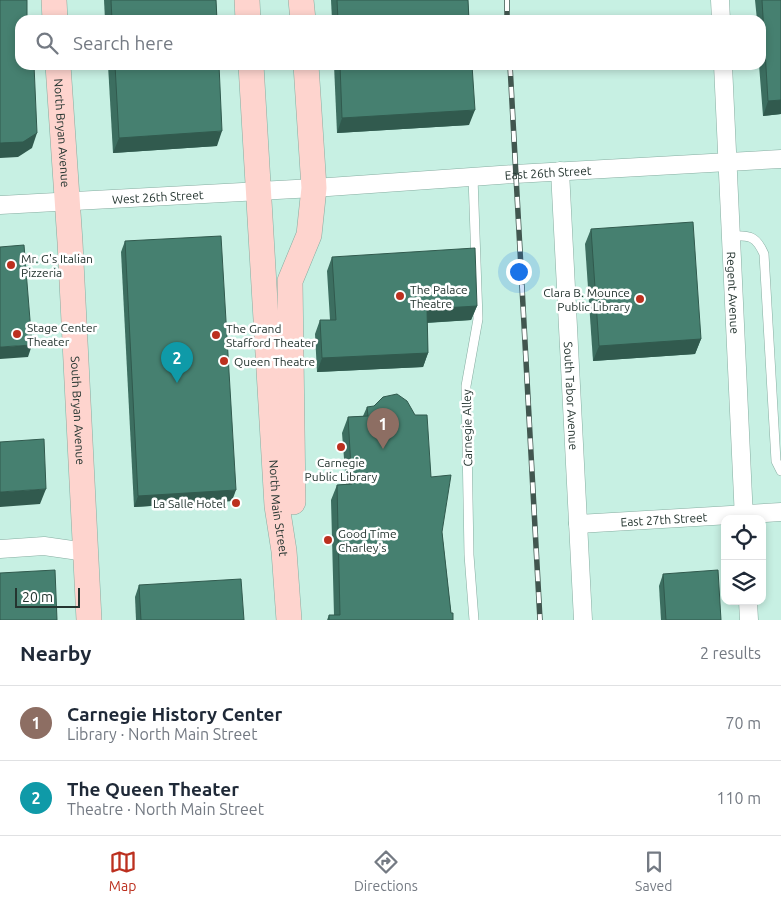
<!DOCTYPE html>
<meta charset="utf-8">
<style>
:root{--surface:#fff;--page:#f6f6f7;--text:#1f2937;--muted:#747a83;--line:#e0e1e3;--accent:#bc301f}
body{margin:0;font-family:Ubuntu,sans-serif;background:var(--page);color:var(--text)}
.controls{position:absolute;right:15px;bottom:15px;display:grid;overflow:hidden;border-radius:10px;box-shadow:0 2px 8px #0003}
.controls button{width:45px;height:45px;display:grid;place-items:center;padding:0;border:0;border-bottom:1px solid var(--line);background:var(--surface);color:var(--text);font:25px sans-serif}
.scale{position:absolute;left:15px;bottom:12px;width:65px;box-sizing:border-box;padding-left:5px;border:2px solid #253530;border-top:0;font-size:14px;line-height:18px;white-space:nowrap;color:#253530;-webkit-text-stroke:4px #fff;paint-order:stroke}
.you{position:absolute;left:518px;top:271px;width:18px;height:18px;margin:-12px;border:4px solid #fff;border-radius:50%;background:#1a73e8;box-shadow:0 0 0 8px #1a73e833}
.badge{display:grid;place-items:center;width:32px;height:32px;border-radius:50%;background:var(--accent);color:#fff;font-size:16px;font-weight:700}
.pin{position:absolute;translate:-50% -41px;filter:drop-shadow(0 1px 2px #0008)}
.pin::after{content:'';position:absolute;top:26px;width:18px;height:15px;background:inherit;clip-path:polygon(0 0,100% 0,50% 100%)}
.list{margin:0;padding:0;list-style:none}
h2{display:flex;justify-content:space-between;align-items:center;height:65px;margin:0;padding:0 20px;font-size:21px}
h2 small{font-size:16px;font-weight:400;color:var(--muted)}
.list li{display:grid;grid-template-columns:32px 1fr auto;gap:15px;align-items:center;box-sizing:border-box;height:75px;padding:0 20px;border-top:1px solid var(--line)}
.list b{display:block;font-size:19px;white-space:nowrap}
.list p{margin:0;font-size:16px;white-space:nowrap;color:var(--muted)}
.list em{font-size:16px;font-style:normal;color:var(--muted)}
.icon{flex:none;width:28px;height:28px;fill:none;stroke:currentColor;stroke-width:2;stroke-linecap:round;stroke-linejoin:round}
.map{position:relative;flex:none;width:781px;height:620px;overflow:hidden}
.search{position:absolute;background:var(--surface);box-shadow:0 2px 8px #0003;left:15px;right:15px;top:15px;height:55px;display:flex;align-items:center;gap:12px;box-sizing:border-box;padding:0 18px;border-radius:15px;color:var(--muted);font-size:19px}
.sheet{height:215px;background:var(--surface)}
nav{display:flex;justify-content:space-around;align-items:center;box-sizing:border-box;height:70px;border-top:1px solid var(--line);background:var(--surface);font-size:14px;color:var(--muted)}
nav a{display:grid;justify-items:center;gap:2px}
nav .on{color:var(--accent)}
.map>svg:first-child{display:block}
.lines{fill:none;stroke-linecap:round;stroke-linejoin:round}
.lane-casing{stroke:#86ada1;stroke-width:10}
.street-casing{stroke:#86ada1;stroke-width:19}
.secondary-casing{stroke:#86ada1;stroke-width:26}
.lane{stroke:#fff;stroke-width:9}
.street{stroke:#fff;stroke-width:18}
.secondary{stroke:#fed4ce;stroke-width:25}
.rail-casing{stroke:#41564f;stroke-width:5.5}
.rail{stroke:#fff;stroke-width:4;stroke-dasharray:11;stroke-linecap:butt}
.wall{fill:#3c6e60}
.shaded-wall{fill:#315a4e}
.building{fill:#468070;stroke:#315a4e}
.poi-dot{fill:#bc301f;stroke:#fff;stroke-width:2}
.labels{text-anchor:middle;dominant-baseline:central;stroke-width:5;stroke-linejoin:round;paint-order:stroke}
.street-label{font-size:12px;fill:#253530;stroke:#fff}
.poi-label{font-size:12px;fill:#253530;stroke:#fff;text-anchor:start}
</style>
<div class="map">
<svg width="781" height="620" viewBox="0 0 781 620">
<rect width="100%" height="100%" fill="#c7f0e3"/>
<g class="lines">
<defs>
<g id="lane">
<path d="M473,177L478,319L466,386L469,555L474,620"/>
<path d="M731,236C750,235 756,236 764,254L776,461L781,471"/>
</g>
<g id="street">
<path d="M720,0L721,20"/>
<path id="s1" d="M723,65L744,519"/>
<path id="s2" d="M560,171L583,620"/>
<path id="s3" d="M0,205L314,188L515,174L781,159"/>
<path id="s4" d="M578,524L781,512"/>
<path d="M0,549L44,546L86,552"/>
<path d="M748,601L749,620"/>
</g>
<g id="secondary">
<path d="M54,0L55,20"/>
<path d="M247,0L248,20"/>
<path d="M301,0L303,20"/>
<path id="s5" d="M58,65L70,242L89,620"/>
<path id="s6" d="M251,65L277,506L284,551L289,620"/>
<path d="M293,502L290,281L309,235L314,188L306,65"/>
</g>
</defs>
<!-- lane casing -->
<use href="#lane" class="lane-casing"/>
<!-- street casing -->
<use href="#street" class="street-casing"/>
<!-- secondary casing -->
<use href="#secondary" class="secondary-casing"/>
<!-- lane -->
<use href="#lane" class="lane"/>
<!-- street -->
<use href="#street" class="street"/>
<!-- secondary -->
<use href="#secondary" class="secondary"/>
<defs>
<g id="rail">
<path d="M507,0V20"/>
<path d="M510,65L540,620"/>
</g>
</defs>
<!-- rail casing -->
<use href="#rail" class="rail-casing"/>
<!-- rail -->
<use href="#rail" class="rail"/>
</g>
<!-- wall -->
<g class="wall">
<path d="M104,0H216L217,20H105Z"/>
<path d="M331,0H468L469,20H332Z"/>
<path d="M755,0H781V114L763,116L759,65H761V20H757Z"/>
<path d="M108,65H219L217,146L113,153Z"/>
<path d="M334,65H472L469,125L337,133Z"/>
<path d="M591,229L701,339L695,354L593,361L585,244Z"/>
<path d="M125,241L232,501L134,507L121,252Z"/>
<path d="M332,257L477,306L471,320L427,323L428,353L423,367L317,372L315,334L320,320H330L327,271Z"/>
<path d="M367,407L431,477L442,532L451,613L453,620H327L329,615H334L331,500L337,485L346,484L342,433L348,417L363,416Z"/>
<path d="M663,574L721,620H661L659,586Z"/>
<path d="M139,585L244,620H136L135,597Z"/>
</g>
<!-- shaded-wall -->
<g class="shaded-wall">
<path d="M781,100V114L763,116L768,101Z"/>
<path d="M475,110L469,125L337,133L342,118Z"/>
<path d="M222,131L217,146L113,153L119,138Z"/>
<path d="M37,133L32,148L18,157L0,158V143Z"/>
<path d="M477,306L471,320L421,323L427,309Z"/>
<path d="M701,339L695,354L593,361L599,346Z"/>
<path d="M32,345L28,357L0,359V347Z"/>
<path d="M428,353L423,367L317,372L322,358Z"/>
<path d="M46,489L40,504L0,507V492Z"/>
<path d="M236,490L232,501L134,507L138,496Z"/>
</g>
<!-- building -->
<g class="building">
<path d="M0,0H27V20H20V65H34L37,133L23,142L0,143Z"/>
<path d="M111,0H216L217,20H112Z"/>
<path d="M337,0H468L469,20H338Z"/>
<path d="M762,0H781V100L768,101Z"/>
<path d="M115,65H219L222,131L119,138Z"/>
<path d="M340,65H472L475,110L342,118Z"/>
<path d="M693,222L701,339L599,346L591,229Z"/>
<path d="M221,236L236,490L138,496L125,241Z"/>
<path d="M24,245L32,345L0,347V247Z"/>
<path d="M475,248L477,306L427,309L428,353L322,358L320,320H336L332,257Z"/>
<path d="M397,394L407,401L415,415H427L431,477L451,475L442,532L451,613H453V620H329V615H340L337,485L352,484L348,417L368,416L367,407L374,406L383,397Z"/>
<path d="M44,439L46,489L0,492V442Z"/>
<path d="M55,570L57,620H0V573Z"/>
<path d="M718,570L721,620H666L663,574Z"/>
<path d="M241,579L244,620H141L139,585Z"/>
</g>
<!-- markers -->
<g class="poi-dot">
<circle cx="11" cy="265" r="5"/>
<circle cx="400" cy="296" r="5"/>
<circle cx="640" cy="299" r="5"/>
<circle cx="17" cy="334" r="5"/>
<circle cx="216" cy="335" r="5"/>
<circle cx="224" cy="361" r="5"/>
<circle cx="341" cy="447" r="5"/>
<circle cx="236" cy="503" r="5"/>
<circle cx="328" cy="540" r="5"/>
</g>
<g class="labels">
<!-- street labels -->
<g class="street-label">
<text stroke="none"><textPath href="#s5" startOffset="68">North Bryan Avenue</textPath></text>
<text stroke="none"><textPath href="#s3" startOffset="549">East 26th Street</textPath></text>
<text stroke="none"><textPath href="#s3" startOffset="158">West 26th Street</textPath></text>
<text stroke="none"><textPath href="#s1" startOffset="228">Regent Avenue</textPath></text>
<text stroke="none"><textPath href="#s2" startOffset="225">South Tabor Avenue</textPath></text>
<text stroke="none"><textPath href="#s5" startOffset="346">South Bryan Avenue</textPath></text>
<text transform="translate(467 428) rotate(-91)">Carnegie Alley</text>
<text stroke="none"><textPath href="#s6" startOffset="444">North Main Street</textPath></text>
<text stroke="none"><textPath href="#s4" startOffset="86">East 27th Street</textPath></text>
</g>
<!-- poi labels -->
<g class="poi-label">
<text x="21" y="258">Mr. G's Italian<tspan x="21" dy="14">Pizzeria</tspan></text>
<text x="410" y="289">The Palace<tspan x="410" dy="14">Theatre</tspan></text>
<text x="630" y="292" text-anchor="end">Clara B. Mounce<tspan x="630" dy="14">Public Library</tspan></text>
<text x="27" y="327">Stage Center<tspan x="27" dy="14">Theater</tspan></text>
<text x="226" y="328">The Grand<tspan x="226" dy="14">Stafford Theater</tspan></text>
<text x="234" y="361">Queen Theatre</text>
<text x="341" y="462" text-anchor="middle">Carnegie<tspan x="341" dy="14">Public Library</tspan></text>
<text x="226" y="503" text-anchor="end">La Salle Hotel</text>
<text x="338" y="533">Good Time<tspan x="338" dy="14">Charley's</tspan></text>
</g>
</g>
</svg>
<div class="controls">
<button><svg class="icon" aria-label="locate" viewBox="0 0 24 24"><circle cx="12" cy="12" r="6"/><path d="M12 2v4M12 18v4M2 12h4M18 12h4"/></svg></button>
<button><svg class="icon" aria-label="layers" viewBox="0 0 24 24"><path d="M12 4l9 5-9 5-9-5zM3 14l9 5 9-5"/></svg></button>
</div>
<div class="scale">20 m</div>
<div class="you"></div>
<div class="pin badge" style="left:383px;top:449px;background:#8d6e63">1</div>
<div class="pin badge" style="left:177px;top:383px;background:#0f9aa8">2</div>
<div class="search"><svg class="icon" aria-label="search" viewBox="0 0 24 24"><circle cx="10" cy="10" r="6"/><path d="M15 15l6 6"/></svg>Search here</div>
</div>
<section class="sheet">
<h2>Nearby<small>2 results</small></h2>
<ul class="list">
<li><span class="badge" style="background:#8d6e63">1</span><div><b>Carnegie History Center</b><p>Library · North Main Street</p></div><em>70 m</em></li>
<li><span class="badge" style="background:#0f9aa8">2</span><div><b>The Queen Theater</b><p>Theatre · North Main Street</p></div><em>110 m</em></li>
</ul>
</section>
<nav>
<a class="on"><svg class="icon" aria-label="map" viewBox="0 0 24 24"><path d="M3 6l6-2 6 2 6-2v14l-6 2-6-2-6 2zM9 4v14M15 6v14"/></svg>Map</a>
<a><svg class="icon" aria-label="directions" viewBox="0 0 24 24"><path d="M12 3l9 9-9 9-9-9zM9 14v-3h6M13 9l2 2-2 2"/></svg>Directions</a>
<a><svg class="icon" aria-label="saved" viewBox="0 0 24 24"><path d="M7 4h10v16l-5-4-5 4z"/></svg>Saved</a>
</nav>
